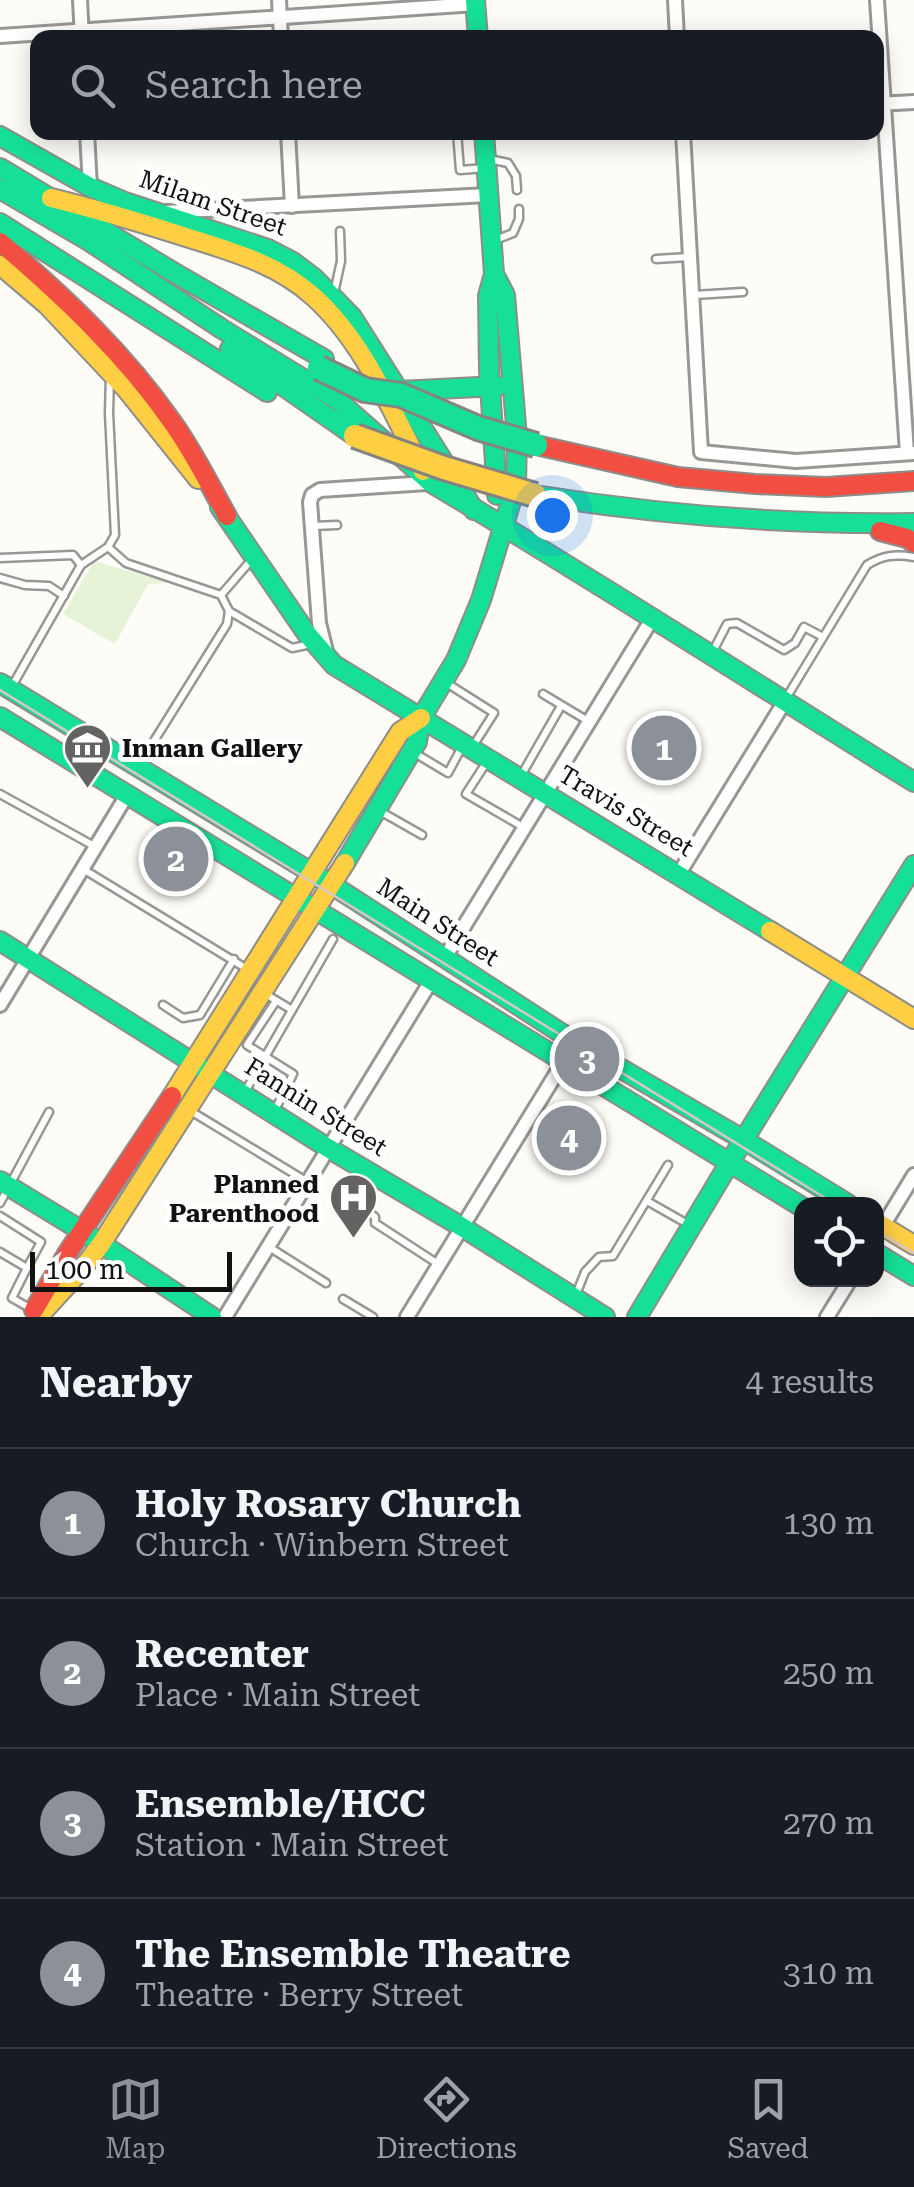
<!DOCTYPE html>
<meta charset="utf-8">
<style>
:root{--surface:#171b24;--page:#20242c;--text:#f1f3f6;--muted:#9ea1a6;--line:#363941;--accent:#8c9099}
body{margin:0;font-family:"Roboto Serif",serif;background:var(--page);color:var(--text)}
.controls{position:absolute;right:30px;bottom:30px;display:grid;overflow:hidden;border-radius:20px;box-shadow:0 5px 25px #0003}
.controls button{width:90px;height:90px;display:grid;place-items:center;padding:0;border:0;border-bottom:2px solid var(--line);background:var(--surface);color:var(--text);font:50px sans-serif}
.scale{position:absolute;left:30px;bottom:25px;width:202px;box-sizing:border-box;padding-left:10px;border:5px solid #111;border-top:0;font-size:28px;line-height:35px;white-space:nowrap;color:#111;-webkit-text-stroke:8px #fff;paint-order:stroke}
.you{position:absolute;left:552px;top:515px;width:35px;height:35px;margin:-25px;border:8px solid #fff;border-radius:50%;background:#1a73e8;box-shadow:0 0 0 15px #1a73e833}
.badge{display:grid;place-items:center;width:65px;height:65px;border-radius:50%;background:var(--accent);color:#fff;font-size:32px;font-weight:700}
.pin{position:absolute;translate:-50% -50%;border:5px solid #fff;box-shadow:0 2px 10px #0006}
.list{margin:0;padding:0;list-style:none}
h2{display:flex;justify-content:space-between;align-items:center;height:130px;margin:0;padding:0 40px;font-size:42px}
h2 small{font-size:32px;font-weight:400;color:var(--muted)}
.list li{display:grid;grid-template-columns:65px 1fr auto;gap:30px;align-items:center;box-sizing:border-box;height:150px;padding:0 40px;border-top:2px solid var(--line)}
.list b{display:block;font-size:38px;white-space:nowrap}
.list p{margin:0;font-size:32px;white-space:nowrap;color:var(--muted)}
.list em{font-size:32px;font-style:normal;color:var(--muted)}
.icon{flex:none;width:55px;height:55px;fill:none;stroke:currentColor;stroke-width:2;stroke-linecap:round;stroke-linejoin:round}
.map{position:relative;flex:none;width:914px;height:1317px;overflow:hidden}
.search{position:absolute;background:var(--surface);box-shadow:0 5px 25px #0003;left:30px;right:30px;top:30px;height:110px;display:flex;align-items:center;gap:25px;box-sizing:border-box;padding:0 35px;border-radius:20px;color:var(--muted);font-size:38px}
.sheet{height:730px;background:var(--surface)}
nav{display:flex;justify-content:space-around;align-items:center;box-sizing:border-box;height:140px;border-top:2px solid var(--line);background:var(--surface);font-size:28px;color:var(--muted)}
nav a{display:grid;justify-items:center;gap:5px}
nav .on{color:var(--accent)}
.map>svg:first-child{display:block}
.green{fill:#e7f3d7}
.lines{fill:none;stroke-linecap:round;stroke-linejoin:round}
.lane-casing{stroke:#979795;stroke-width:11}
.street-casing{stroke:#979795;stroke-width:18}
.fast-casing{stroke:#8e8d8b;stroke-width:22}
.slow-casing{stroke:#8e8d8b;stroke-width:22}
.jam-casing{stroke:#8e8d8b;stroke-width:22}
.lane{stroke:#fffffe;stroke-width:6}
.street{stroke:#fffffe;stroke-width:12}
.fast{stroke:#16e098;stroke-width:18}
.slow{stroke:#ffcf43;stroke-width:18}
.jam{stroke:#f24e42;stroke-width:18}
.tram{stroke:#d9c6c7;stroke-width:2.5}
.fast-bridge-casing{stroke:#858482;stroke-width:28;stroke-linecap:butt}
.slow-bridge-casing{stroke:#858482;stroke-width:28;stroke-linecap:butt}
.fast-bridge{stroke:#16e098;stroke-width:22}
.slow-bridge{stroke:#ffcf43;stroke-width:22}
.labels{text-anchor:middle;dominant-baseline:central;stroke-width:10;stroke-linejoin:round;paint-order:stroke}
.street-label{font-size:25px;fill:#111;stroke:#fff}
.poi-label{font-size:25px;font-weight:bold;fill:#111;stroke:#fff;text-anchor:start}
</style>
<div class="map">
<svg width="914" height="1317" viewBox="0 0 914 1317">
<rect width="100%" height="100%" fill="#fdfcf7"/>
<!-- green -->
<path class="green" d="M94,561L169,583L148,584L115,644L63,614Z"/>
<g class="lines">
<defs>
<g id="lane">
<path d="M457,132L460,170L486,168"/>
<path d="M489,159L508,163L516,176L517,190"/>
<path d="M493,241L513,233L519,219V209"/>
<path d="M656,259L689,257"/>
<path d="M334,293L341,261L340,231"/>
<path d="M694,295L743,292"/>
<path d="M313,526L337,525"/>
<path d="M108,547L126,563L221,595L229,611L292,648L311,644"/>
<path d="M0,558L73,555L81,565"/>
<path d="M0,578L25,585L49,586L64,596"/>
<path d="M221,595L253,558"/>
<path d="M711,655L727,624L737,623L784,650L795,643L804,627L823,637"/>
<path d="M445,682L494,713L473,746"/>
<path d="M11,688L81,565L108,547L115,535L109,413L110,376"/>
<path d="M543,694L588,721"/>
<path d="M785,700L867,565C883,555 895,554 914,557"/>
<path d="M413,752L448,773L463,745"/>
<path d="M486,763L466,794L523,827"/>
<path d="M139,765L227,624L229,611"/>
<path d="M522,774L561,706"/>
<path d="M0,794L94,846"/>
<path d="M378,810L422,835"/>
<path d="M83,869L247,969"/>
<path d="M264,993L292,1010"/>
<path d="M163,1005L183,1018L200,1015L234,959"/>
<path d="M246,1090L333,939"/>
<path d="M189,1110L306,1181"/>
<path d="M274,1112L293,1074L247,1045L276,1001"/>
<path d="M647,1201L691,1226"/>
<path d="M0,1203L49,1112"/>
<path d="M362,1215L349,1207L359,1204L375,1217V1223L438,1264"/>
<path d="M0,1216L41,1242L27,1268"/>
<path d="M269,1247L326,1283"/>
<path d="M0,1252L27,1268L12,1298L33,1310"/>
<path d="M577,1292L585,1272L599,1257L613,1256L668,1165"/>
<path d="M343,1299L373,1317"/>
</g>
<g id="street">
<path d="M80,0L82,38"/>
<path d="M279,0L281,38"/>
<path d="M675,0L677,38"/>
<path d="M877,0L907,453"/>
<path d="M0,36L476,4"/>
<path d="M877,104L914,102"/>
<path d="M87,132L90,187"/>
<path d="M288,132L292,206"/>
<path d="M683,132L701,452L796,461L914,453"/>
<path d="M166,212L488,195"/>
<path d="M326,651L319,623L310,502L312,495L320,490L427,483"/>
<path d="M678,875L785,701"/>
<path d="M444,959L652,619"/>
<path d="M0,1005L127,795"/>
<path d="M883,1226L914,1175"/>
<path d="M225,1317L431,981"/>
<path d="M407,1317L564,1061"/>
<path d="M827,1317L850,1280"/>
</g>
<g id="fast">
<path d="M475,0L478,38"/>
<path d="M484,132L494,274L488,296L489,370L497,495"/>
<path d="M0,136L90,187L125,202L268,249L293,262L314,278L352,317L474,510"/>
<path d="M0,168L178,275L324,359"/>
<path d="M0,189L89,241L222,329L336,399L430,482"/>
<path d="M0,223L267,392"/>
<path d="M230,349L355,436"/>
<path d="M399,391L498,386"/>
<path d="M430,482C593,579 753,682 914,782"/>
<path d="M535,495C661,515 786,525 914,523"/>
<path d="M220,507L307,634L334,665L770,931"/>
<path d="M0,683L332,885L575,1042L744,1140L848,1204"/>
<path d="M0,717L802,1207"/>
<path d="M345,863L417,742L421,718L456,660L481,600L516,485L517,437L505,295L494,274"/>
<path d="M0,941L328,1148L462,1227L605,1317"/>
<path d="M0,1181L82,1231L212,1317"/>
<path d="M876,1253L914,1276"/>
<path d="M637,1317L733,1157L914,865"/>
</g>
<g id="slow">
<path d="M51,198C96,209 139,222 183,236C230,251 277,263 314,297C365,343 392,412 423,471"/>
<path d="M0,265L47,305L126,389L198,479"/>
<path d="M770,931L914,1019"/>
<path d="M172,1096L400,732L421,718"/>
<path d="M876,1222L914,1245"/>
<path d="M38,1317L83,1268L101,1244L345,863"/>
</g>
<g id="jam">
<path d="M0,242C63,296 124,353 172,422C193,451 209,484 227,516"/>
<path d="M536,445L678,477L755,484L826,487L914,481"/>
<path d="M880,531L907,538L914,543"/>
<path d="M34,1310L68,1252L172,1096"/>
</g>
</defs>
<!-- lane casing -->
<use href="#lane" class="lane-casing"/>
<!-- street casing -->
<use href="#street" class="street-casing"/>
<!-- fast casing -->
<use href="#fast" class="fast-casing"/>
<!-- slow casing -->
<use href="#slow" class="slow-casing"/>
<!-- jam casing -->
<use href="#jam" class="jam-casing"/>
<!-- lane -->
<use href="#lane" class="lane"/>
<!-- street -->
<use href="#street" class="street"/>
<!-- fast -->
<use href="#fast" class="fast"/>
<!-- slow -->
<use href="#slow" class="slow"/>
<!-- jam -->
<use href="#jam" class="jam"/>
<!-- tram -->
<g class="tram">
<path d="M0,690L835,1204"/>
<path d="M876,1230L914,1253"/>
</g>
<defs>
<path id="fast-bridge" d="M319,368L365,390L401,395L478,428L536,445"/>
<path id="slow-bridge" d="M355,436L444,468L535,495"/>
</defs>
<!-- fast-bridge casing -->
<use href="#fast-bridge" class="fast-bridge-casing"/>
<!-- slow-bridge casing -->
<use href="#slow-bridge" class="slow-bridge-casing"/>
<!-- fast-bridge -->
<use href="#fast-bridge" class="fast-bridge"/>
<!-- slow-bridge -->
<use href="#slow-bridge" class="slow-bridge"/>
</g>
<!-- icons -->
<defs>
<symbol id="museum-pin" viewBox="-11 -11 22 30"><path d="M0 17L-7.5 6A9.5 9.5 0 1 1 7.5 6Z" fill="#646362" stroke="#fff"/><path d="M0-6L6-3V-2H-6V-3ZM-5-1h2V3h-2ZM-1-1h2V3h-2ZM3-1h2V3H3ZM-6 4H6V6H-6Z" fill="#fff"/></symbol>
<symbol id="hospital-pin" viewBox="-11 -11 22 30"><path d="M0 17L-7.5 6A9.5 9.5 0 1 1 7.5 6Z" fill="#646362" stroke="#fff"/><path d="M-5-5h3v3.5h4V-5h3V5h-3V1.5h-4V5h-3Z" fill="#fff"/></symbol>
</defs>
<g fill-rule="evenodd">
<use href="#museum-pin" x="60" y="720" width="55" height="75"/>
<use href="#hospital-pin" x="326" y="1170" width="55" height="75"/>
</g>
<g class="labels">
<!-- street labels -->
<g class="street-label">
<text transform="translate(213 203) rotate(19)">Milam Street</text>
<text transform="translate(626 811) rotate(31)">Travis Street</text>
<text transform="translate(438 922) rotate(33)">Main Street</text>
<text transform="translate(316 1107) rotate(32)">Fannin Street</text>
</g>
<!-- poi labels -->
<g class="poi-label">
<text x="122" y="748">Inman Gallery</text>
<text x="319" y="1184" text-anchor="end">Planned<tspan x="319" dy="29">Parenthood</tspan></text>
</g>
</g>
</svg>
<div class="controls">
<button><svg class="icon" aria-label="locate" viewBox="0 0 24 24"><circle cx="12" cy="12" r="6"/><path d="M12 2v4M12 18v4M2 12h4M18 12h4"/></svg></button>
</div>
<div class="scale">100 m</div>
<div class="you"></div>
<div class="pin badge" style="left:664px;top:748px">1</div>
<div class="pin badge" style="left:176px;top:859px">2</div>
<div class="pin badge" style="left:587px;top:1059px">3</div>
<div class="pin badge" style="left:569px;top:1138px">4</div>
<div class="search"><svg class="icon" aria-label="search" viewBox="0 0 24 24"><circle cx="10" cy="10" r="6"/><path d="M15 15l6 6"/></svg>Search here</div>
</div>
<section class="sheet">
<h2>Nearby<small>4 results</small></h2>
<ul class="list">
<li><span class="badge">1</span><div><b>Holy Rosary Church</b><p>Church · Winbern Street</p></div><em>130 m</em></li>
<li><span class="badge">2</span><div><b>Recenter</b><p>Place · Main Street</p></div><em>250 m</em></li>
<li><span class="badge">3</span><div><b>Ensemble/HCC</b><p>Station · Main Street</p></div><em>270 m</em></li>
<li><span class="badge">4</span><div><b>The Ensemble Theatre</b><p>Theatre · Berry Street</p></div><em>310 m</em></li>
</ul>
</section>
<nav>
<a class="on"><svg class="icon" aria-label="map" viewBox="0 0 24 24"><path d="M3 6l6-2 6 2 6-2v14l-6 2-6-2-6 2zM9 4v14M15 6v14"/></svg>Map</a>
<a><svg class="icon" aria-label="directions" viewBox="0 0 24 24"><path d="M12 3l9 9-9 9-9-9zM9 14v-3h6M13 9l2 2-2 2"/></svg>Directions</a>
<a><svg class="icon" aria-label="saved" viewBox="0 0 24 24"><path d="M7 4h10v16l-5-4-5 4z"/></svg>Saved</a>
</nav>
